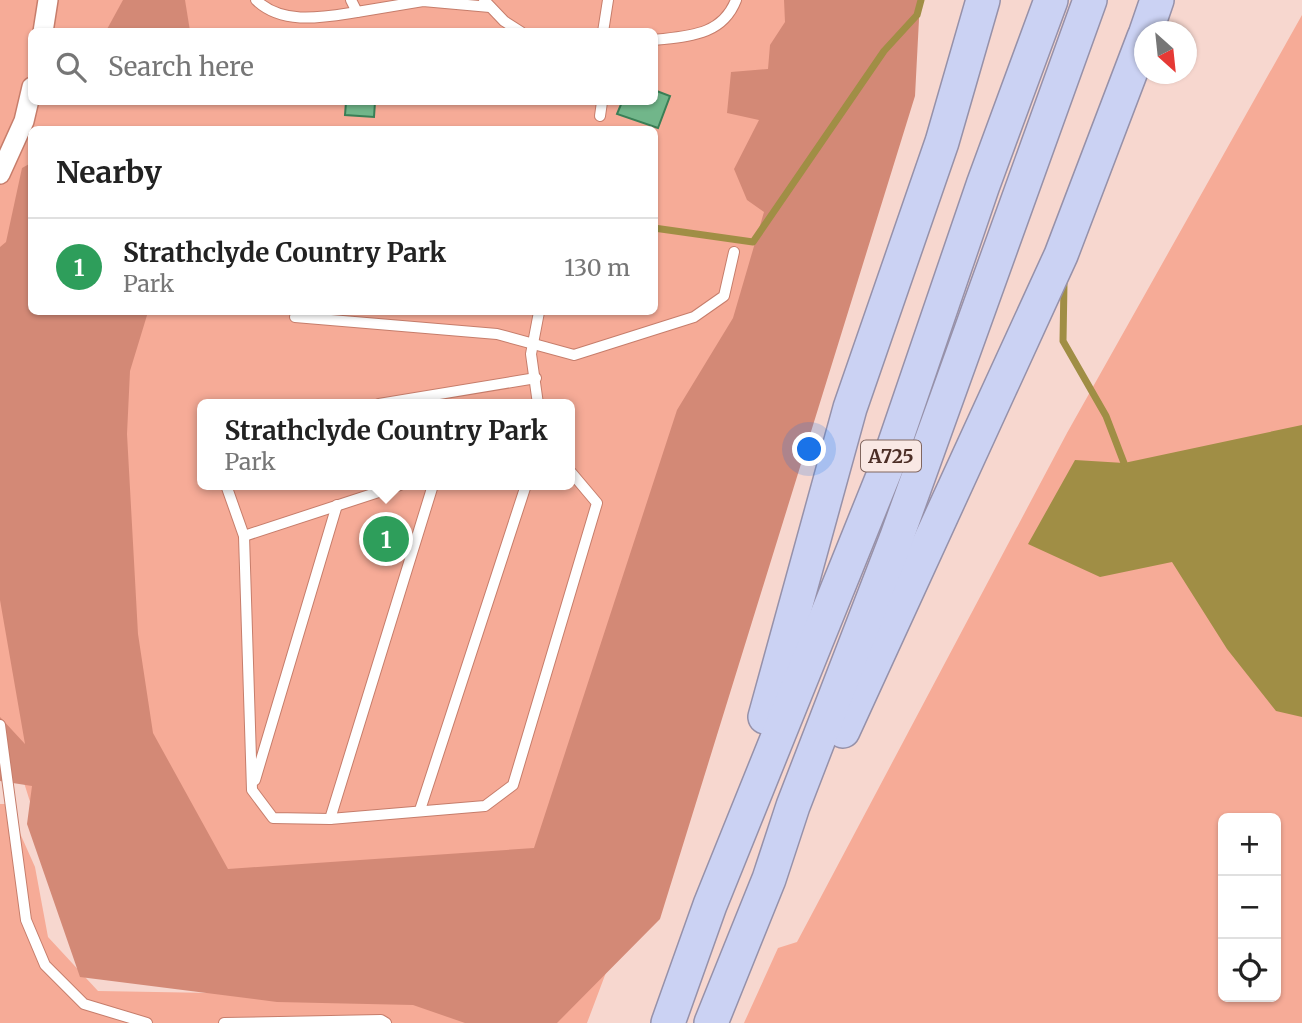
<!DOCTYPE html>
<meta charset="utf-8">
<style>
:root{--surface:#fff;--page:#f6f6f6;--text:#222;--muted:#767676;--line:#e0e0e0;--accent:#408393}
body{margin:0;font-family:Merriweather,serif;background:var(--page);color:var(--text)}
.controls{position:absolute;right:21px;bottom:21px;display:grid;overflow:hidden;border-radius:10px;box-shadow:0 2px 5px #0004}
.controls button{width:63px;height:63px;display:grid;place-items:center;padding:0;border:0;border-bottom:2px solid var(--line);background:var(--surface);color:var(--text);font:35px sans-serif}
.compass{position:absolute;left:1134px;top:21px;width:63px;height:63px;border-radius:50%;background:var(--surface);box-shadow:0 2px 5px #0004;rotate:153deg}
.you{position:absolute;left:810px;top:450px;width:24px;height:24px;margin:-18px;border:5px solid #fff;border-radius:50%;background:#1a73e8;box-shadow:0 0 0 10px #1a73e833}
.badge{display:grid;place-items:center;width:46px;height:46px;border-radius:50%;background:var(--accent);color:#fff;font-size:23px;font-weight:700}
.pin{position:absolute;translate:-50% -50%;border:4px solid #fff;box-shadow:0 2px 7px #0006}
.popup{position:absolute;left:197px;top:399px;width:378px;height:91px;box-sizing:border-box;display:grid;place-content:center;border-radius:10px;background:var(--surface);filter:drop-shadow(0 2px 5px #0005);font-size:23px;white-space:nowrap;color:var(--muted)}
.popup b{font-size:26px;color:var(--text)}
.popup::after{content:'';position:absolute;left:50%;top:100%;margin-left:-14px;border:14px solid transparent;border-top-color:var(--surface)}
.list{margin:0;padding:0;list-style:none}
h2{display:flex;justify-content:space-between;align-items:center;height:91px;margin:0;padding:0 28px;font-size:30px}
h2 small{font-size:23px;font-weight:400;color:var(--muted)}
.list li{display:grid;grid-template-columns:46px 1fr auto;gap:21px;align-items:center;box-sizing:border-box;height:98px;padding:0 28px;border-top:2px solid var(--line)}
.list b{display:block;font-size:26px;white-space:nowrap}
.list p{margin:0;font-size:23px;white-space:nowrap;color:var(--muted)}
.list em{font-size:23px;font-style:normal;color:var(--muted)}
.icon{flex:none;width:38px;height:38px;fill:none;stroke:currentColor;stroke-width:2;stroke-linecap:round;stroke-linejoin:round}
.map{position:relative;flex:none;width:1302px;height:1023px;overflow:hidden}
.search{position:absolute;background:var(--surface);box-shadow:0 2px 5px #0004;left:28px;top:28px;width:630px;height:77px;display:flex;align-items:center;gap:18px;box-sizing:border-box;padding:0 24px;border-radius:10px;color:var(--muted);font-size:26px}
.panel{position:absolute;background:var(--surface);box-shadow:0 2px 5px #0004;left:28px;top:126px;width:630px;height:189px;border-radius:10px}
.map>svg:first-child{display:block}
.green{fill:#f6ab97;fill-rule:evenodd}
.forest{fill:#d38976}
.water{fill:#a08e45}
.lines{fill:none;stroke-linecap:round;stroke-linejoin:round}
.stream{stroke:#a08e45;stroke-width:7}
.building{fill:#71b68a;stroke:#3a7f56;stroke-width:2}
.service-casing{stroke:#c67d6b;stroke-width:12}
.minor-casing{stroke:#c67d6b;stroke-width:22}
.trunk-casing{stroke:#9691a9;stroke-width:36}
.service{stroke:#fff;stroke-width:10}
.minor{stroke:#fff;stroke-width:19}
.trunk{stroke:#cbd2f3;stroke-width:33}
.labels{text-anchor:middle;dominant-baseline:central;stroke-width:7;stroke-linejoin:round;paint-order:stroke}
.shield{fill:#f9e8e4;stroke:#80665f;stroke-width:2}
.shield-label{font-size:19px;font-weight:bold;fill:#4c2e26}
</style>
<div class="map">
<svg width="1302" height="1023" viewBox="0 0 1302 1023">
<rect width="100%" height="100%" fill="#f7d7cf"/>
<!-- green -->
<g class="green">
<path d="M0,0H919L656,921L377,990L44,846L20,770L0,767ZM32,32H654V102H32ZM32,130H654V312H32ZM202,404H570V485H202Z"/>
<path d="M1302,15V1023H744L778,948L797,942L1067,433ZM1223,818H1276V997H1223Z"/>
<path d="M0,804H7L35,867L48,937L98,991L376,996L619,938L587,1023H0Z"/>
</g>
<!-- forest -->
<g class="forest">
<path d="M123,0H185L190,31H106Z"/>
<path d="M784,0H920L915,96L660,919L557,1023H465L413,1005L277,1002L80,977L27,824L32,786L0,781V717L25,744L0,600V247L6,242L22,168L31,163L32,312H148L130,371L127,434L138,634L153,733L228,869L534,848L677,410L733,318L764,212L747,200L734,169L759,120L727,113L731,72L768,69L770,45L785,22Z"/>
</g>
<!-- water -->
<path class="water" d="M1302,425V717L1276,711L1227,649L1172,562L1100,577L1028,544L1075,460L1124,463Z"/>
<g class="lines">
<!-- stream -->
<g class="stream">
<path d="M654,228L753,242L884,51L917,15L921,0"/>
<path d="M1064,283L1063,341L1106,416L1124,463"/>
</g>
</g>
<!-- building -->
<g class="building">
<path d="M654,90L670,96L658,128L617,114L622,102H654Z"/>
<path d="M346,102H375L374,117L345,115Z"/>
</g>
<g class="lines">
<defs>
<g id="service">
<path d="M256,0C283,26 324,17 357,12"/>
<path d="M351,0L357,12L423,1L490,7"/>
<path d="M484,0L504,21L521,32"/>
<path d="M603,32L608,0"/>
<path d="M654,40C688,36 722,36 736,0"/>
<path d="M600,116L602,102"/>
<path d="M295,317L497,334L574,355L694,317L724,296L734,252"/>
<path d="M379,404L536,378"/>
<path d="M538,404L531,354L539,312"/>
<path d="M226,485L244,536L252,790L273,818L330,819L485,806L513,785L597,503L570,471"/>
<path d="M244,536L400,485"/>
<path d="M0,725L26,920L45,965L84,1004L147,1023"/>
<path d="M255,780L337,505"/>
<path d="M420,810L526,485"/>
<path d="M330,819L433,485"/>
<path d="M224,1023L381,1020L386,1023"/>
</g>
<g id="minor">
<path d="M43,32L48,0"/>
<path d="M0,174L24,121L32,87"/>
</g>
<g id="trunk">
<path d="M1146,32L1157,0"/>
<path d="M765,717L850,408L942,142L983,0"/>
<path d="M843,731L1061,255L1144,37"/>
<path d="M668,1023L710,905L887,466L983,185L1051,0"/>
<path d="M711,1023L769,879L793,806L896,539L1090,0"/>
</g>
</defs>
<!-- service casing -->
<use href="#service" class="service-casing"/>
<!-- minor casing -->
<use href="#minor" class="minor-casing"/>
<!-- trunk casing -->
<use href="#trunk" class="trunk-casing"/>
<!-- service -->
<use href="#service" class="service"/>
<!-- minor -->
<use href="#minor" class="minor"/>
<!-- trunk -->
<use href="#trunk" class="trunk"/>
</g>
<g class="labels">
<!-- shield labels -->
<rect class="shield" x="861" y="440.5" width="60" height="31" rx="5"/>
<g class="shield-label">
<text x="891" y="456">A725</text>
</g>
</g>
</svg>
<div class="controls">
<button>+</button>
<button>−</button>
<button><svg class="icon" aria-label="locate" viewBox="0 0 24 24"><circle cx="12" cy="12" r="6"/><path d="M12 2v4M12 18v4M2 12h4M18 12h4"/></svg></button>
</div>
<svg class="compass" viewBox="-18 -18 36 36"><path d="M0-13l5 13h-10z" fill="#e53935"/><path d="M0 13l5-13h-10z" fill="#767676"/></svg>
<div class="you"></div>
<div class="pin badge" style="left:386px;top:539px;background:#2e9e5b">1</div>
<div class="popup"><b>Strathclyde Country Park</b>Park</div>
<div class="search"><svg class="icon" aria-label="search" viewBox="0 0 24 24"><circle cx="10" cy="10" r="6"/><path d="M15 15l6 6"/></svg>Search here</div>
<section class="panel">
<h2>Nearby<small></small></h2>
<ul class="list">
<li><span class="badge" style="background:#2e9e5b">1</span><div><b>Strathclyde Country Park</b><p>Park</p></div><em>130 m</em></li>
</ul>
</section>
</div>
